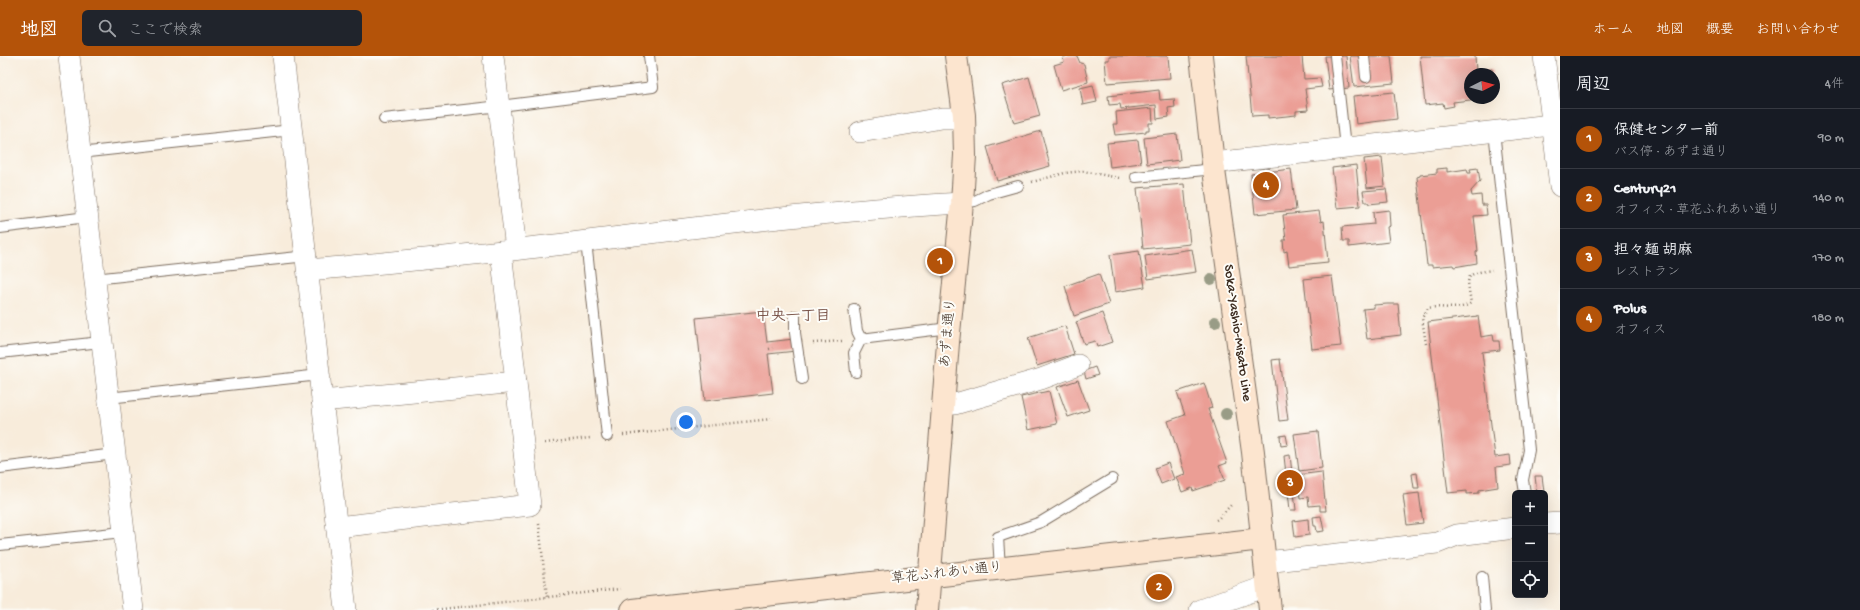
<!DOCTYPE html>
<html lang="ja">
<meta charset="utf-8">
<style>
:root{--surface:#171b24;--page:#20242c;--text:#f1f3f6;--muted:#9ea1a6;--line:#363941;--accent:#b45309}
body{margin:0;font-family:"Gochi Hand","Klee One",sans-serif;background:var(--page);color:var(--text)}
.controls{position:absolute;right:12px;bottom:12px;display:grid;overflow:hidden;border-radius:6px;box-shadow:0 4px 16px #0002}
.controls button{width:36px;height:36px;display:grid;place-items:center;padding:0;border:0;border-bottom:1px solid var(--line);background:var(--surface);color:var(--text);font:20px sans-serif}
.compass{position:absolute;left:1464px;top:12px;width:36px;height:36px;border-radius:50%;background:var(--surface);box-shadow:0 4px 16px #0002;rotate:84deg}
.you{position:absolute;left:686px;top:366px;width:14px;height:14px;margin:-10px;border:3px solid #fff;border-radius:50%;background:#1a73e8;box-shadow:0 0 0 6px #1a73e833}
.badge{display:grid;place-items:center;width:26px;height:26px;border-radius:50%;background:var(--accent);color:#fff;font-size:13px;font-weight:700}
.pin{position:absolute;translate:-50% -50%;border:2px solid #fff;box-shadow:0 1px 4px #0006}
.list{margin:0;padding:0;list-style:none}
h2{display:flex;justify-content:space-between;align-items:center;height:52px;margin:0;padding:0 16px;font-size:17px}
h2 small{font-size:13px;font-weight:400;color:var(--muted)}
.list li{display:grid;grid-template-columns:26px 1fr auto;gap:12px;align-items:center;box-sizing:border-box;height:60px;padding:0 16px;border-top:1px solid var(--line)}
.list b{display:block;font-size:15px;white-space:nowrap}
.list p{margin:0;font-size:13px;white-space:nowrap;color:var(--muted)}
.list em{font-size:13px;font-style:normal;color:var(--muted)}
.icon{flex:none;width:22px;height:22px;fill:none;stroke:currentColor;stroke-width:2;stroke-linecap:round;stroke-linejoin:round}
.map{position:relative;flex:none;width:1560px;height:554px;overflow:hidden}
header{display:flex;align-items:center;gap:24px;box-sizing:border-box;height:56px;padding:0 20px;background:var(--accent);color:#fff}
header strong{font-size:19px}
nav{display:flex;gap:22px;margin-inline-start:auto;font-size:14px}
.search{width:280px;height:36px;background:var(--page);display:flex;align-items:center;gap:10px;box-sizing:border-box;padding:0 14px;border-radius:6px;color:var(--muted);font-size:15px}
main{display:flex}
aside{flex:1;background:var(--surface)}
.map>svg:first-child{display:block}
.building{fill:#eb9e95}
.lines{fill:none;stroke-linecap:round;stroke-linejoin:round}
.lane-casing{stroke:#7d6e60;stroke-width:12}
.street-casing{stroke:#7d6e60;stroke-width:22}
.secondary-casing{stroke:#7d6e60;stroke-width:24}
.path{stroke:#7d6e60;stroke-width:2.5;stroke-dasharray:1 3;stroke-linecap:butt}
.lane{stroke:#fff;stroke-width:10}
.street{stroke:#fff;stroke-width:21}
.secondary{stroke:#fce5cf;stroke-width:22}
.tree{fill:#999c86}
.labels{text-anchor:middle;dominant-baseline:central;stroke-width:4;stroke-linejoin:round;paint-order:stroke}
.street-label{font-size:14px;fill:#3b2a1e;stroke:#fdfcf7}
.neighbourhood-label{font-size:15px;font-weight:bold;fill:#795348;stroke:#fdfcf7}
</style>
<header>
<strong>地図</strong>
<div class="search"><svg class="icon" aria-label="search" viewBox="0 0 24 24"><circle cx="10" cy="10" r="6"/><path d="M15 15l6 6"/></svg>ここで検索</div>
<nav><a>ホーム</a><a>地図</a><a>概要</a><a>お問い合わせ</a></nav>
</header>
<main>
<div class="map">
<svg width="1560" height="554" viewBox="0 0 1560 554">
<rect width="100%" height="100%" fill="#fdfcf7"/>
<filter id="ink" filterUnits="userSpaceOnUse"><feTurbulence type="fractalNoise" baseFrequency=".025" numOctaves="2"/><feDisplacementMap in="SourceGraphic" scale="8" xChannelSelector="R" yChannelSelector="G"/><feConvolveMatrix kernelMatrix="1 2 1 2 8 2 1 2 1" color-interpolation-filters="sRGB"/></filter>
<filter id="wash" filterUnits="userSpaceOnUse"><feTurbulence type="fractalNoise" baseFrequency=".012" numOctaves="4" result="noise"/><feDisplacementMap in="SourceGraphic" scale="16" xChannelSelector="R" yChannelSelector="G"/><feGaussianBlur stdDeviation="0.9" result="paint"/><feColorMatrix in="noise" values="0 0 0 0 0 0 0 0 0 0 0 0 0 0 0 0 0 1.4 0 .05"/><feComposite in="paint" operator="in"/></filter>
<g filter="url(#wash)">
<rect width="100%" height="100%" fill="#f8ecdb"/>
<g id="blocks">
<!-- building -->
<g class="building">
<path d="M1068,0H1077L1080,7L1084,8L1088,26L1061,34L1054,9L1064,6L1063,1Z"/>
<path d="M1109,0H1168L1170,22L1107,27L1105,4H1109Z"/>
<path d="M1246,0H1302L1304,23L1320,22L1322,31L1305,33L1308,54L1296,55V59L1268,62V59L1252,60Z"/>
<path d="M1325,0H1346L1349,32L1329,34Z"/>
<path d="M1350,0H1391L1394,27L1354,31Z"/>
<path d="M1420,0H1475L1476,15L1492,13L1493,18H1470V42H1479V43L1453,46L1454,50L1444,52L1443,47L1425,49Z"/>
<path d="M1029,21L1040,60L1014,67L1002,29Z"/>
<path d="M1093,29L1097,46L1083,49L1080,32Z"/>
<path d="M1159,34L1160,44L1174,43L1175,51L1168,52L1169,61L1157,63L1156,49L1121,53L1120,48L1109,49L1108,40Z"/>
<path d="M1394,36L1397,63L1356,68L1353,40Z"/>
<path d="M1152,52L1153,67H1149V74H1146V76L1115,79L1113,68H1117L1116,56Z"/>
<path d="M1041,75L1050,110L997,125L987,91Z"/>
<path d="M1177,78L1180,104L1147,108L1144,82Z"/>
<path d="M1138,84L1141,107L1110,111L1107,87Z"/>
<path d="M1382,101L1385,130L1367,132L1364,103Z"/>
<path d="M1356,109L1360,150L1337,152L1332,112Z"/>
<path d="M1447,112V116L1467,113L1468,117H1471L1470,113L1478,112L1480,125L1471,135L1472,140L1481,139L1482,149H1486L1487,159L1474,160L1478,195L1476,196L1477,207L1454,211L1453,209L1432,211V209H1427L1417,121L1420,120V119L1437,117V113Z"/>
<path d="M1291,113L1296,154L1255,158L1251,118Z"/>
<path d="M1184,128L1190,188L1143,193L1137,132Z"/>
<path d="M1386,133L1388,146L1369,148L1368,146H1365L1363,135Z"/>
<path d="M1389,154L1390,170L1387,171L1389,186L1349,191V185H1343L1342,171L1374,168L1373,156Z"/>
<path d="M1319,155L1321,166L1324,165L1328,206L1289,210L1287,195L1284,196L1283,184H1286L1283,159Z"/>
<path d="M1192,193L1196,216L1148,223L1145,200Z"/>
<path d="M1139,195L1145,231L1115,236L1110,199Z"/>
<path d="M1099,218L1109,248L1074,260L1065,230Z"/>
<path d="M1332,220L1341,290L1312,293L1304,223Z"/>
<path d="M1387,248H1398L1401,279L1367,283L1363,253L1374,252V249Z"/>
<path d="M763,255L767,286L794,283L796,295L768,298L773,337L705,345L696,262Z"/>
<path d="M1102,257L1112,286L1097,291L1095,285L1084,288L1076,266Z"/>
<path d="M1478,260L1481,281L1493,279L1494,285H1499L1500,294L1482,296L1495,401L1510,399L1511,409L1496,411L1498,431L1479,434V437L1467,438V435L1448,437L1428,266Z"/>
<path d="M1065,270L1074,298L1037,310L1028,282Z"/>
<path d="M1280,303L1288,364L1279,365L1272,304Z"/>
<path d="M1095,311L1098,319L1086,323L1084,315Z"/>
<path d="M1078,324L1089,354L1068,361L1057,331Z"/>
<path d="M1204,327L1212,352L1208,353L1227,407L1219,410L1225,424L1193,435L1192,432L1182,436L1176,421L1185,418L1168,365L1185,359L1177,336Z"/>
<path d="M1049,335L1057,368L1028,374L1021,341Z"/>
<path d="M1318,375L1322,412L1299,415L1294,378Z"/>
<path d="M1286,379L1288,389L1281,390L1280,380Z"/>
<path d="M1290,399L1296,454H1290L1284,400Z"/>
<path d="M1168,407L1174,423L1161,428L1155,412Z"/>
<path d="M1322,416L1326,455H1320V449L1309,450L1308,441L1300,442L1297,419Z"/>
<path d="M1417,417L1419,432H1414L1412,418Z"/>
<path d="M1535,420H1542L1544,436L1537,437Z"/>
<path d="M1419,437L1423,467L1407,469L1403,439Z"/>
<path d="M1321,460L1324,475L1317,476L1316,470H1314L1313,461Z"/>
<path d="M1308,463L1309,479L1295,481L1293,465Z"/>
</g>
</g>
</g>
<g filter="url(#ink)">
<use href="#blocks" fill-opacity="0" stroke="#7d6e60" stroke-width="1"/>
<g class="lines">
<defs>
<g id="lane">
<path d="M1335,0L1345,92"/>
<path d="M1364,0L1366,21"/>
<path d="M384,63L500,50L653,31L649,0"/>
<path d="M1494,75L1529,394L1523,424L1525,437"/>
<path d="M79,97L292,74"/>
<path d="M1136,121L1214,113"/>
<path d="M962,147L975,145L989,138L1018,130"/>
<path d="M0,172L87,161"/>
<path d="M586,185L607,380"/>
<path d="M94,223L307,200"/>
<path d="M854,253L857,275L861,283L854,297L856,316"/>
<path d="M795,260V277L802,323"/>
<path d="M861,283L949,272"/>
<path d="M0,297L101,286"/>
<path d="M108,342L320,319"/>
<path d="M0,412L115,398"/>
<path d="M0,489L123,476"/>
<path d="M1000,512L998,481L1041,466L1112,423"/>
<path d="M1482,521L1485,554"/>
</g>
<g id="street">
<path d="M69,0L133,554"/>
<path d="M283,0L346,554"/>
<path d="M493,0L516,193"/>
<path d="M1544,0L1560,130"/>
<path d="M860,76L942,62H964"/>
<path d="M1213,107L1560,68"/>
<path d="M309,214C402,205 495,197 588,185C712,169 837,154 962,147"/>
<path d="M322,345L516,326"/>
<path d="M943,348H955L1041,323L1078,309"/>
<path d="M1545,468L1560,467"/>
<path d="M337,471L530,449L501,195"/>
<path d="M1265,506L1437,487L1457,479L1515,472"/>
<path d="M1200,554L1267,530"/>
</g>
<g id="secondary">
<path d="M1201,0L1213,107L1253,396L1270,554"/>
<path d="M632,554L1262,483"/>
<path d="M927,554L948,287L962,147L965,99L964,59L956,0"/>
</g>
</defs>
<!-- lane casing -->
<use href="#lane" class="lane-casing"/>
<!-- street casing -->
<use href="#street" class="street-casing"/>
<!-- secondary casing -->
<use href="#secondary" class="secondary-casing"/>
<!-- path -->
<g class="path">
<path d="M1032,126L1065,117L1083,115L1119,122"/>
<path d="M813,287L842,285"/>
<path d="M1426,288L1422,262L1428,252C1441,249 1458,256 1471,247C1467,220 1463,218 1492,214"/>
<path d="M769,293L773,292"/>
<path d="M623,379L771,363"/>
<path d="M545,387L590,382"/>
<path d="M1216,464L1218,463L1232,448"/>
<path d="M539,468L547,541"/>
<path d="M433,554L620,533"/>
</g>
<!-- lane -->
<use href="#lane" class="lane"/>
<!-- street -->
<use href="#street" class="street"/>
<!-- secondary -->
<use href="#secondary" class="secondary"/>
</g>
<!-- trees -->
<g class="tree">
<circle cx="1211" cy="223" r="6"/>
<circle cx="1215" cy="266" r="6"/>
<circle cx="1226" cy="358" r="6"/>
</g>
</g>
<g class="labels">
<!-- street labels -->
<g class="street-label">
<text transform="translate(949 277) rotate(-85)">あずま通り</text>
<text transform="translate(1237 277) rotate(82)">Soka-Yashio-Misato Line</text>
<text transform="translate(947 518) rotate(-6)">草花ふれあい通り</text>
</g>
<!-- neighbourhood labels -->
<g class="neighbourhood-label">
<text x="793" y="261">中央一丁目</text>
</g>
</g>
</svg>
<div class="controls">
<button>+</button>
<button>−</button>
<button><svg class="icon" aria-label="locate" viewBox="0 0 24 24"><circle cx="12" cy="12" r="6"/><path d="M12 2v4M12 18v4M2 12h4M18 12h4"/></svg></button>
</div>
<svg class="compass" viewBox="-18 -18 36 36"><path d="M0-13l5 13h-10z" fill="#e53935"/><path d="M0 13l5-13h-10z" fill="#9ea1a6"/></svg>
<div class="you"></div>
<div class="pin badge" style="left:940px;top:205px">1</div>
<div class="pin badge" style="left:1159px;top:531px">2</div>
<div class="pin badge" style="left:1290px;top:427px">3</div>
<div class="pin badge" style="left:1266px;top:129px">4</div>
</div>
<aside>
<h2>周辺<small>4件</small></h2>
<ul class="list">
<li><span class="badge">1</span><div><b>保健センター前</b><p>バス停 · あずま通り</p></div><em>90 m</em></li>
<li><span class="badge">2</span><div><b>Century21</b><p>オフィス · 草花ふれあい通り</p></div><em>140 m</em></li>
<li><span class="badge">3</span><div><b>担々麺 胡麻</b><p>レストラン</p></div><em>170 m</em></li>
<li><span class="badge">4</span><div><b>Polus</b><p>オフィス</p></div><em>180 m</em></li>
</ul>
</aside>
</main>
